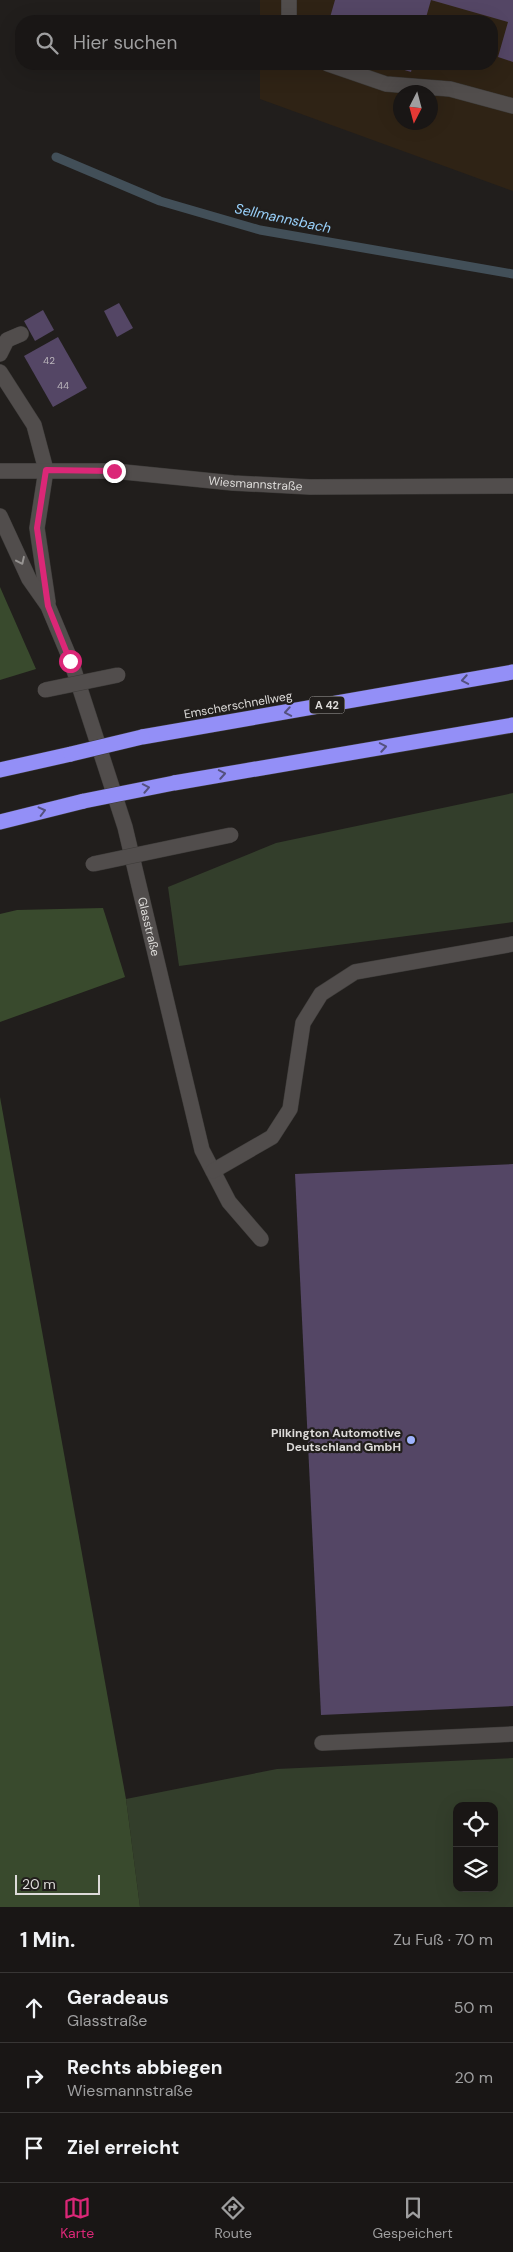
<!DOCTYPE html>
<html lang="de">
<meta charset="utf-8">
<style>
:root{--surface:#191615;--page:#221f1e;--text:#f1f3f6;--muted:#9f9fa0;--line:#373534;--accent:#db2777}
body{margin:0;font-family:"DM Sans",sans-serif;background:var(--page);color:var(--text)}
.controls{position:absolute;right:15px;bottom:15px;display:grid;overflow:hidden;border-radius:10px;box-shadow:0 5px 20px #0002}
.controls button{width:45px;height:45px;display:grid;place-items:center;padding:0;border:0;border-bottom:1px solid var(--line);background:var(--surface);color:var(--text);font:25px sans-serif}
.compass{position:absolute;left:393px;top:85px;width:45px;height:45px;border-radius:50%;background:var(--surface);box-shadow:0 5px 20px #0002;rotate:186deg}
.scale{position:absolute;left:15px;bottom:12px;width:85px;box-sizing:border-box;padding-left:5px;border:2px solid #dddbd9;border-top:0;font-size:14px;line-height:18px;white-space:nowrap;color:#dddbd9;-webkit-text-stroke:4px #211e1c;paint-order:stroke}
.stop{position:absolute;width:15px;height:15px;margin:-11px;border:4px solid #db2777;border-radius:50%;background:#fff}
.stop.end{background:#db2777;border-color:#fff;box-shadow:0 1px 5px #0008}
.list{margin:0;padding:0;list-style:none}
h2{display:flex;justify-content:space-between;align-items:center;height:65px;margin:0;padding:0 20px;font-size:21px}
h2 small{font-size:16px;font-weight:400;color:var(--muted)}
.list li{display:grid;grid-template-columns:32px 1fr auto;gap:15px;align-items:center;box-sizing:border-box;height:70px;padding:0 20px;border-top:1px solid var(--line)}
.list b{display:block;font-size:19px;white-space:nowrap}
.list p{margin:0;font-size:16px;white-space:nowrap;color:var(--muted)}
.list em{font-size:16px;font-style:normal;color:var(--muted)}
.icon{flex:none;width:28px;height:28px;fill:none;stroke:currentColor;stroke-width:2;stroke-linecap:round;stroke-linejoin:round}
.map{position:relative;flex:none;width:513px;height:1907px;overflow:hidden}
.search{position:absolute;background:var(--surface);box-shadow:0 5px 20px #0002;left:15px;right:15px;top:15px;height:55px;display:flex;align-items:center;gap:12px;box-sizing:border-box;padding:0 18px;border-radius:20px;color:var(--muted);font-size:19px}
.sheet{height:275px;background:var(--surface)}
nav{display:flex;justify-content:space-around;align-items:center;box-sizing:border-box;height:70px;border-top:1px solid var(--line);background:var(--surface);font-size:14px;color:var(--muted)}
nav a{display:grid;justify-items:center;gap:2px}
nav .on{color:var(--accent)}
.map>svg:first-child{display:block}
.commercial{fill:#2f2315;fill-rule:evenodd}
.green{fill:#333e2b;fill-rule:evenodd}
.forest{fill:#394a2d}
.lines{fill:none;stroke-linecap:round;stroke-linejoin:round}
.stream{stroke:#424f58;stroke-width:9}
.building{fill:#544665}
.minor-casing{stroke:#3d3b39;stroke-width:16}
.highway-casing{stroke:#3d3b39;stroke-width:16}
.minor{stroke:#514d4c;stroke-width:15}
.highway{stroke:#938ff7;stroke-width:15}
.minor-bridge-casing{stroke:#3d3b39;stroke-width:16;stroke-linecap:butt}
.highway-bridge-casing{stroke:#3d3b39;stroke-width:16;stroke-linecap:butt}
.minor-bridge{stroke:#514d4c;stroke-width:15}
.highway-bridge{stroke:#938ff7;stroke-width:15}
.oneway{stroke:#979492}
.oneway2{stroke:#54517f}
.route{stroke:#db2777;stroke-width:6}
.poi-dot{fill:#9fb3fd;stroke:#211e1c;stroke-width:2}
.labels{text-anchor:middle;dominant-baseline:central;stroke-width:4.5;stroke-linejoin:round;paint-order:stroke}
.number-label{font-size:10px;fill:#bbb6bc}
.shield{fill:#211e1c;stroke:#a5a2a0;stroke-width:1}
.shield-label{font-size:11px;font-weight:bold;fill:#dddbd9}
.street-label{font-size:12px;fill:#dddbd9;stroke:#211e1c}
.poi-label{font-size:12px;font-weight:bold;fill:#dddbd9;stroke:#211e1c;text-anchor:end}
.water-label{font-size:14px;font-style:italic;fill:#98d0fa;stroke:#211e1c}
</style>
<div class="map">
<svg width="513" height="1907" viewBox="0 0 513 1907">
<rect width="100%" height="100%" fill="#211e1c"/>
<!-- commercial -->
<path class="commercial" d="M260,0H513V191L260,99V64H492V21H260ZM400,92H430V122H400Z"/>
<!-- green -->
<g class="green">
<path d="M513,793V922L179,966L168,887L276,843Z"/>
<path d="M513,1758V1907H140L126,1799L277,1769ZM457,1806H494V1888H457Z"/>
</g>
<!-- forest -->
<g class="forest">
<path d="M0,587L36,669L0,680Z"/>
<path d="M103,908L125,977L0,1022V914L17,910Z"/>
<path d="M0,1097L126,1799L140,1907H0Z"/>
</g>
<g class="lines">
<!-- stream -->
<path class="stream" d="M56,157L160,201L260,230L513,274"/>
</g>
<!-- building -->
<g class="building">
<path d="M335,0H513V62L498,57L508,22L431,0L425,21H329Z"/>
<path d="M385,64H413L411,72Z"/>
<path d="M119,303L133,328L117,337L104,311Z"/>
<path d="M43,310L54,330L35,341L24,321Z"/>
<path d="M58,337L87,388L53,407L24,356Z"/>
<path d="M513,1164V1706L321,1715L295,1174Z"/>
</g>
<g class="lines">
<defs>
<g id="minor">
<path d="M289,21V0"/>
<path d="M328,64L386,84L450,89L513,106"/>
<path d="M0,354L7,340L21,334"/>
<path d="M0,372L34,425L46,470L37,528L48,602"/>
<path id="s1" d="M0,471H114L233,483L310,487L513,486"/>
<path id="s2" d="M0,516L29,579L48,606L71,661L125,827L202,1150L229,1202L261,1239"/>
<path d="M213,1171L272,1137L290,1109L303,1023L321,994L355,972L513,944"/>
<path d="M322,1743L513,1734"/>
</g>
<g id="highway">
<path d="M142,737L513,672"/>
<path d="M0,770L71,754"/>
<path d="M174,783L513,725"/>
<path d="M0,822L84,801"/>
</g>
</defs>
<!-- minor casing -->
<use href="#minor" class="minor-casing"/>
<!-- highway casing -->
<use href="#highway" class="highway-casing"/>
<!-- minor -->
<use href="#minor" class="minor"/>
<!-- highway -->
<use href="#highway" class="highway"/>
<defs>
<g id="minor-bridge">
<path d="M45,690L118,675"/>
<path d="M93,864L231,835"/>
</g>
<g id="highway-bridge">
<path d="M71,754L142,737"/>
<path d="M84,801L174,783"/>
</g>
</defs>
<!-- minor-bridge casing -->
<use href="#minor-bridge" class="minor-bridge-casing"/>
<!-- highway-bridge casing -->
<use href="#highway-bridge" class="highway-bridge-casing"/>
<!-- minor-bridge -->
<use href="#minor-bridge" class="minor-bridge"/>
<!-- highway-bridge -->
<use href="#highway-bridge" class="highway-bridge"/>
</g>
<!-- one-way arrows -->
<defs><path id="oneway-chevron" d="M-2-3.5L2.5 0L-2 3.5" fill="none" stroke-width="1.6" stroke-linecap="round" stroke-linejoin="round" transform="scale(1.25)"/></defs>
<use class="oneway" href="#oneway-chevron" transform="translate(21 561) rotate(65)"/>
<g class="oneway2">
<use href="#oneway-chevron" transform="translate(465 680) rotate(170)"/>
<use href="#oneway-chevron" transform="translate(288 712) rotate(170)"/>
<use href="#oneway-chevron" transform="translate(383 747) rotate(-10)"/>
<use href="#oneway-chevron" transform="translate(222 774) rotate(-10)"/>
<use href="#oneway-chevron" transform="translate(146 788) rotate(-11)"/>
<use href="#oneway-chevron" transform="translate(42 811) rotate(-14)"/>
</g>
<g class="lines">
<!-- route -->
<path class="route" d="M70,661L48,606L37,528L46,470L114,471"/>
</g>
<!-- markers -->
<circle class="poi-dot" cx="411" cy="1440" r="5"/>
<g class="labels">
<!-- number labels -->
<g class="number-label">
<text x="49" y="360">42</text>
<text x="63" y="385">44</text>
</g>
<!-- shield labels -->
<rect class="shield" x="309.5" y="696.5" width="35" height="17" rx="4"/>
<g class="shield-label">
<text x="327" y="705">A 42</text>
</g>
<!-- street labels -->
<g class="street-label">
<text stroke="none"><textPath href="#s1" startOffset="256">Wiesmannstraße</textPath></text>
<text transform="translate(238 705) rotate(-10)">Emscherschnellweg</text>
<text stroke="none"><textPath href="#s2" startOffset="439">Glasstraße</textPath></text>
</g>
<!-- poi labels -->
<g class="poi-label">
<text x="401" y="1433">Pilkington Automotive<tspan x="401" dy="14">Deutschland GmbH</tspan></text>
</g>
<!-- water labels -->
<g class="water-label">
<text transform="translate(283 218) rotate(12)">Sellmannsbach</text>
</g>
</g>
</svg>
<div class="controls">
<button><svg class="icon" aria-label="locate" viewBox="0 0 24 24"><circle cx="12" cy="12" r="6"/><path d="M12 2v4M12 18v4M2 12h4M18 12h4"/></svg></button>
<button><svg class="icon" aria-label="layers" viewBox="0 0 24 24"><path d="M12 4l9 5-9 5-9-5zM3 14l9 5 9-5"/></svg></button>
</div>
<svg class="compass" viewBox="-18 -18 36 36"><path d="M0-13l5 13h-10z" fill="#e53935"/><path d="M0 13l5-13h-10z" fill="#9f9fa0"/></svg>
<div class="scale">20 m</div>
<div class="stop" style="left:70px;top:661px"></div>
<div class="stop end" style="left:114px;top:471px"></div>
<div class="search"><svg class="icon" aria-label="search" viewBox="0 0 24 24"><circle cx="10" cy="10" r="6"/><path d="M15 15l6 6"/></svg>Hier suchen</div>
</div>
<section class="sheet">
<h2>1 Min.<small>Zu Fuß · 70 m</small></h2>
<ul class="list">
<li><svg class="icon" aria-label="ahead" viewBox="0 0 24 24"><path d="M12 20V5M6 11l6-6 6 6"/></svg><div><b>Geradeaus</b><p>Glasstraße</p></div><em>50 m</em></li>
<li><svg class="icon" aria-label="right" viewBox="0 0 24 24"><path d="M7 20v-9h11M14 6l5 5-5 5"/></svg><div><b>Rechts abbiegen</b><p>Wiesmannstraße</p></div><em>20 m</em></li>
<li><svg class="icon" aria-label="arrive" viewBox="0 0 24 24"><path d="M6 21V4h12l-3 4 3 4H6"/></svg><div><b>Ziel erreicht</b></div></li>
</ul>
</section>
<nav>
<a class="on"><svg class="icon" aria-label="map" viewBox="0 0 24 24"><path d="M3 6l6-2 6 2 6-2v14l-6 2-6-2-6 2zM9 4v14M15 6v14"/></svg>Karte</a>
<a><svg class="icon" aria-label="directions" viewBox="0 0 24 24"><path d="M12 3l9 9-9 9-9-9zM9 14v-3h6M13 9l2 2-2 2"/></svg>Route</a>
<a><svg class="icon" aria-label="saved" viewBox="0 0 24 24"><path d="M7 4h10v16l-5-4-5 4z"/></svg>Gespeichert</a>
</nav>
